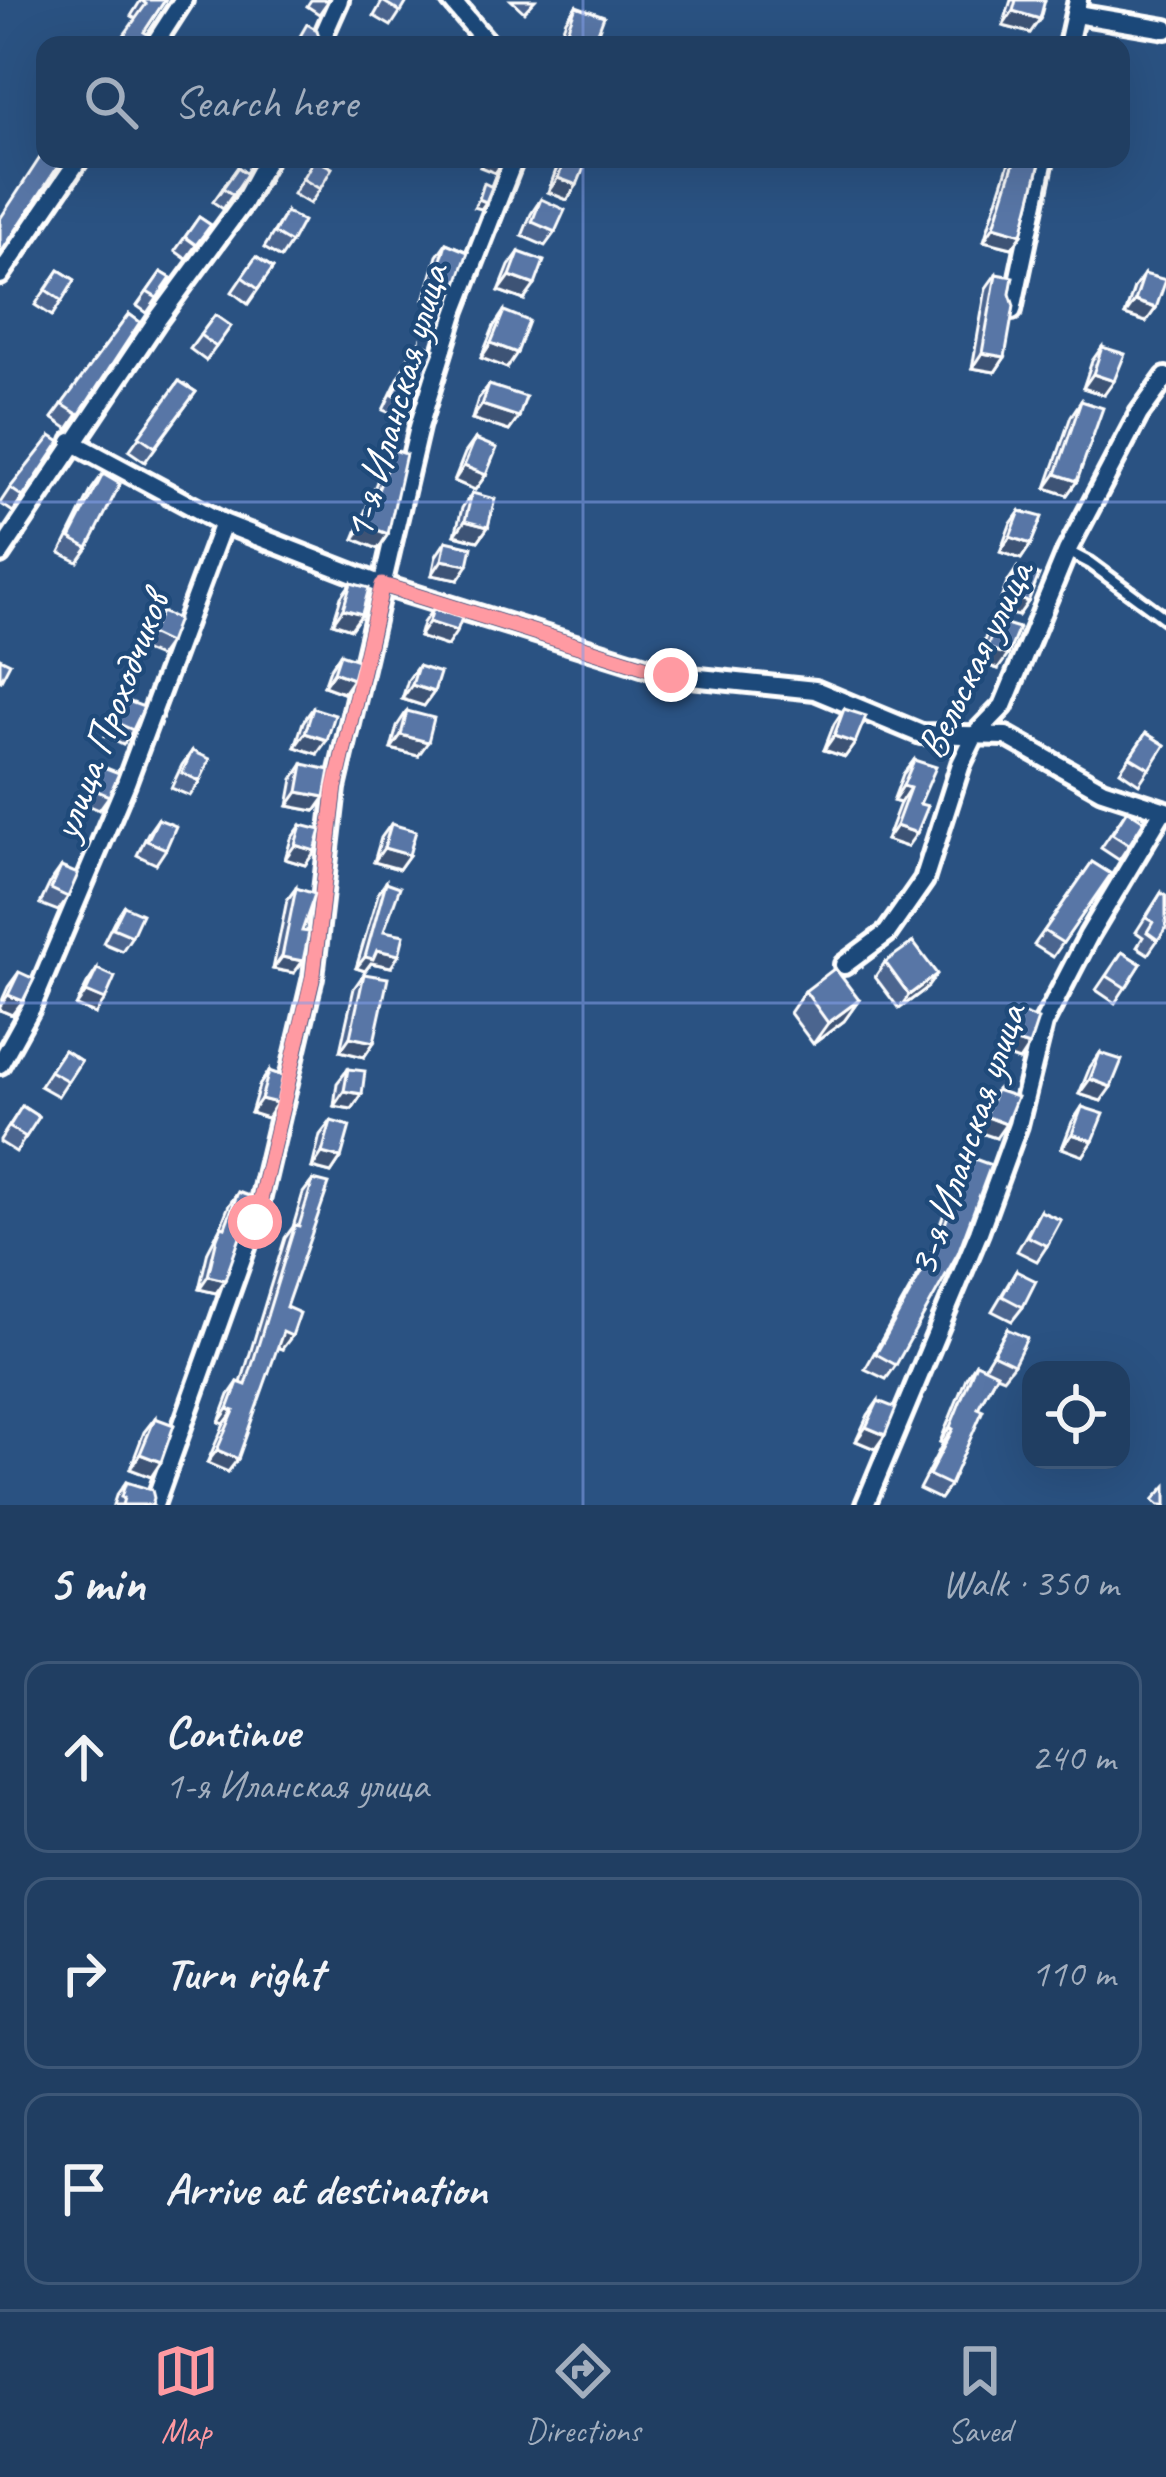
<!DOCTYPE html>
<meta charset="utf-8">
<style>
:root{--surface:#203e62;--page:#284568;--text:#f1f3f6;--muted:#a2aebe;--line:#3d5777;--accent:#ff9aa2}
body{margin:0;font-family:Caveat,sans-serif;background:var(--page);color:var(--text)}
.controls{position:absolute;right:36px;bottom:36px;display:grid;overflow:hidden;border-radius:24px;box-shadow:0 12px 48px #0002}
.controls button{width:108px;height:108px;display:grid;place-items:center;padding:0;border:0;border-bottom:3px solid var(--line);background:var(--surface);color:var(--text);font:60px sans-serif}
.stop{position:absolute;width:36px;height:36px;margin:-27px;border:9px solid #ff9aa2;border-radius:50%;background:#fff}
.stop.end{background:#ff9aa2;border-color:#fff;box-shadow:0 3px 12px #0008}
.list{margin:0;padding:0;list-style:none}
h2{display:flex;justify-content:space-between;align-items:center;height:156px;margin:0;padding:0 48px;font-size:51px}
h2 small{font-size:39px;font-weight:400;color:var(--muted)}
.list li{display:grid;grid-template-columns:78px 1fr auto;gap:36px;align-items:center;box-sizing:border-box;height:192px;margin:0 24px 24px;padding:0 24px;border:3px solid var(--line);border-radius:24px}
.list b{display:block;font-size:45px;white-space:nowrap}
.list p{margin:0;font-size:39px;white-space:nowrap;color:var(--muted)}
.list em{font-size:39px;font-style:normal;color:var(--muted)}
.icon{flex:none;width:66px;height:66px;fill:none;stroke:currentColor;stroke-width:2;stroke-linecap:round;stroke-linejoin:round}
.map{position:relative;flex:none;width:1166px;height:1505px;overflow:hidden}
.search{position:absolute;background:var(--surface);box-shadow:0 12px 48px #0002;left:36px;right:36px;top:36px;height:132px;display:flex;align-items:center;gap:30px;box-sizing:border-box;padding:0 42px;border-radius:24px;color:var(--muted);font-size:45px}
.sheet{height:804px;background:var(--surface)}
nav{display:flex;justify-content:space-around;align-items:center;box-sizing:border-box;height:168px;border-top:3px solid var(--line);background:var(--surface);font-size:33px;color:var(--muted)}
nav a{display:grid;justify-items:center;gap:6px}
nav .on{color:var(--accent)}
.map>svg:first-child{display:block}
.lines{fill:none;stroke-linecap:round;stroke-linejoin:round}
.service-casing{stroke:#fff;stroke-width:18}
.minor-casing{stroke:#fff;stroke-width:26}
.service{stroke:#1f4a7a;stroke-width:9}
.minor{stroke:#1f4a7a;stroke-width:16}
.wall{fill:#4c658f;stroke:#fff;stroke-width:3}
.shaded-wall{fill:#3e5374;stroke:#fff;stroke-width:3}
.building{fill:#5876a6;stroke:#fff;stroke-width:3}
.route{stroke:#ff9aa2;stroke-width:15}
.grid{fill:none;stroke:#839eea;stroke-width:3;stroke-opacity:0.55}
.labels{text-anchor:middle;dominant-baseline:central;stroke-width:9;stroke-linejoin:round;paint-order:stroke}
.street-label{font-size:42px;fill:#fff;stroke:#1f4a7a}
</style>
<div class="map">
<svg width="1166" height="1505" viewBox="0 0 1166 1505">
<rect width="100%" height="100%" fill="#2a5282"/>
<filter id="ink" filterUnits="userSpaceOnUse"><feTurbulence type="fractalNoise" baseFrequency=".00833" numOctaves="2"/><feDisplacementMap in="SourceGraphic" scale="24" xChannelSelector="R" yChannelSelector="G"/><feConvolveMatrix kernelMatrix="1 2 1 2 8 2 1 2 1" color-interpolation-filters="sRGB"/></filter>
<g filter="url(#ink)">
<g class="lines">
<defs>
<path id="service" d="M1067,551L1090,563L1166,619"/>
<g id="minor">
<path d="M451,0L489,45"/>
<path d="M1076,14L1166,29"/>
<path d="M154,45L183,0"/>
<path d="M319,45L339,0"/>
<path d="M1068,45L1078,0"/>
<path d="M0,275L79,159"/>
<path d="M1012,310L1044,159"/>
<path d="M72,442L223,523L382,585L671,675L815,690L921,734L1006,736L1102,790L1166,811"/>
<path d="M0,554L157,320L243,203L267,159"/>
<path d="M844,965L887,933L924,880L961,764L975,735L1003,706L1067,551L1139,414L1166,377"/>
<path d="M0,1064L31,1008L126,783L223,523"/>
<path d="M154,1505L255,1222L313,977L335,788L419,427L455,310L514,159"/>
<path d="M865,1505L979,1232L1018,1125L1043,1024L1089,935L1163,811"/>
</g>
</defs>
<!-- service casing -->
<use href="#service" class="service-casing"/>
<!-- minor casing -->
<use href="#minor" class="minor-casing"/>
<!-- service -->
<use href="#service" class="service"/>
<!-- minor -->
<use href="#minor" class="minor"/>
</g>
<!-- wall -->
<g class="wall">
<path d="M141,0H165L144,32L136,19L131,16Z"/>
<path d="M311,0H329L319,14L307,6Z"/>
<path d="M383,0H408L391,26L374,16Z"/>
<path d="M511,0H535L524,12Z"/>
<path d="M1011,0H1045L1030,33L1003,26Z"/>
<path d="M576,6L591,45L557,44L566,20Z"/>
<path d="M314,159L320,189L310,204L293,194Z"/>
<path d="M564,159H577L567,200L548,192L556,170Z"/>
<path d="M1010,159H1041L1022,234L1012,248L984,241Z"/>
<path d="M238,167L247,174L223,209L213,202Z"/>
<path d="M541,199L555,232L545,246L522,236L531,214Z"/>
<path d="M286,212L291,243L281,258L264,248Z"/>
<path d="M199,217L211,225L186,259L175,251Z"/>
<path d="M446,243L468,252L434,336L421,331L433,302L424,300L437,256Z"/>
<path d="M519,252L524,300L499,291L509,266Z"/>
<path d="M256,257L273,268L248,304L232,292Z"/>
<path d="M59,270L75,280L52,316L35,305Z"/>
<path d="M161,272L171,278L147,313L137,306Z"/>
<path d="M996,274L1005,357L995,372L972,368L986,288Z"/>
<path d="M1144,274L1156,308L1146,322L1125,315L1134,288Z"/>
<path d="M504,311L507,368L481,358L494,326Z"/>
<path d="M129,314L140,322L68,429L52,418Z"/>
<path d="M215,315L231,326L206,361L190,349Z"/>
<path d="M419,342L413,404L402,418L383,410L409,356Z"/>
<path d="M1102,347L1104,395L1083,388L1092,361Z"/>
<path d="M179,381L196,392L145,462L129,451Z"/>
<path d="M489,385L519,417L509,431L472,419L478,399Z"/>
<path d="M1081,401L1077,481L1067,495L1046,488L1071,416Z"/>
<path d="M475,439L486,475L475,490L454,481L465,453Z"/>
<path d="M60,442L13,512L0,503L10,488Z"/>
<path d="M394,450L388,534L378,549L354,539L384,464Z"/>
<path d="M103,474L88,548L78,562L60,553L92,489Z"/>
<path d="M472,493L488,527L478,541L455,535L462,508Z"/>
<path d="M1020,511L1031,544L1021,559L1000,552L1010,525Z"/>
<path d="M446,541L458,580L432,575L436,556Z"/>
<path d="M1017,568L1028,602L1018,616L997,610L1007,583Z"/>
<path d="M351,583L362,614L351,629L333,623L341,597Z"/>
<path d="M433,609L447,646L419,637L423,623Z"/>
<path d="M161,612L169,643L159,657L140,649L151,627Z"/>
<path d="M996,621L998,669L977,662L986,636Z"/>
<path d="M340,654L343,693L324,686L330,669Z"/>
<path d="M418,666L434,692L424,706L402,699L408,680Z"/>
<path d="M125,700L133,730L123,745L105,736L115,715Z"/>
<path d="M313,708L317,754L295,747L303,722Z"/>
<path d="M844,709L855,743L845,757L824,750L834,724Z"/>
<path d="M407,711L418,756L391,749L397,726Z"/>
<path d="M1146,733L1165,745L1139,784L1120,771Z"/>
<path d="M192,751L200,781L190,796L171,788L182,765Z"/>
<path d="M914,760L920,804L907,847L886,840L900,803L893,801L903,774Z"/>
<path d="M303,764L325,797L315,811L288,806L293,779Z"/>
<path d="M101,766L109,796L99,810L80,802L91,780Z"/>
<path d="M1127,810L1129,845L1119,860L1101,848Z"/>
<path d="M158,819L166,849L156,864L137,855L148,833Z"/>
<path d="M391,824L409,855L399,869L374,862L381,838Z"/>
<path d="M301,825L315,851L305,865L285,859L291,839Z"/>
<path d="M1092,862L1111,874L1053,957L1034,945Z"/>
<path d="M61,867L68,897L58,911L40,904L51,881Z"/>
<path d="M386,882L384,931L391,967L371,963L365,971L356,968L378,894Z"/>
<path d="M296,888L294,973L273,969L287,900Z"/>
<path d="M1161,893L1166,928L1148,954L1137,947L1143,937L1136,932Z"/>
<path d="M124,906L132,936L122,951L103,943L114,921Z"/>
<path d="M1122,952L1141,964L1115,1003L1096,990Z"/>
<path d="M885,962L927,988L899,1009L875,977Z"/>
<path d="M97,969L95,1014L76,1006L87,984Z"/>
<path d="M19,972L12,1015L0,1010V1005L8,987Z"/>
<path d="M364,974L374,1042L364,1057L340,1051L354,988Z"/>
<path d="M805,991L859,1000L844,1021L813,1044L790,1013Z"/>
<path d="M1018,1012L1029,1046L1019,1061L997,1053L1008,1027Z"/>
<path d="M64,1050L81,1061L58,1096L40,1086Z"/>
<path d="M1100,1053L1101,1101L1079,1094L1090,1067Z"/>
<path d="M348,1069L362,1094L352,1109L334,1106L337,1083Z"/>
<path d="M269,1071L267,1118L251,1113L259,1086Z"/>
<path d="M996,1090V1138L975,1131L985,1104Z"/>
<path d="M22,1106L39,1117L16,1152L0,1142V1140Z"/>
<path d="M1082,1107L1093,1141L1083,1156L1062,1148L1072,1122Z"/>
<path d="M331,1121L341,1158L331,1173L312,1168L320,1135Z"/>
<path d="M969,1157L896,1365L886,1379L865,1369L929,1255L959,1172Z"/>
<path d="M313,1180L286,1307L282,1349L277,1347L228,1472L207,1463L224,1424L219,1422L229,1395L238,1382L241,1383L285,1238L293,1227L303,1193Z"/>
<path d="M238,1192L216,1293L199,1289L208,1251L220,1228L229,1205Z"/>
<path d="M1040,1211L1047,1246L1037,1261L1017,1251Z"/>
<path d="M1016,1271L1023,1307L1012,1321L992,1311Z"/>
<path d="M1007,1329L1014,1364L1003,1378L996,1375L978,1408L950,1485L940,1499L919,1489L943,1443L940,1442L966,1378L976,1363L984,1367Z"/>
<path d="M878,1401L875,1449L856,1441L868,1415Z"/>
<path d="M155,1418L151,1477L130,1469L144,1432Z"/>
<path d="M126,1482L152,1505H113L116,1496Z"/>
</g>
<!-- shaded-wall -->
<g class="shaded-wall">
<path d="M1013,11L1040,19L1030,33L1003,26Z"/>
<path d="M567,30L595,40L591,45L557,44Z"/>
<path d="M485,160L500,166L495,173L480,167Z"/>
<path d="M558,178L577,185L567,200L548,192Z"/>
<path d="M479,199L486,202L481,209L474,207Z"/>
<path d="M994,226L1022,234L1012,248L984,241Z"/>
<path d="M510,276L535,285L524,300L499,291Z"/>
<path d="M433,287L442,289L433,302L424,300Z"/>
<path d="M1135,301L1156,308L1146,322L1125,315Z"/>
<path d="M430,318L443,323L434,336L421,331Z"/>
<path d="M491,343L517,353L507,368L481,358Z"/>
<path d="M982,353L1005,357L995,372L972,368Z"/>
<path d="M1093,374L1114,381L1104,395L1083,388Z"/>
<path d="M482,405L519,417L509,431L472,419Z"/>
<path d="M464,466L486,475L475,490L454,481Z"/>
<path d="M1056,474L1077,481L1067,495L1046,488Z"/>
<path d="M465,521L488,527L478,541L455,535Z"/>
<path d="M364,525L388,534L378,549L354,539Z"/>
<path d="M1010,537L1031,544L1021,559L1000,552Z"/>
<path d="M442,560L468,565L458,580L432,575Z"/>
<path d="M1007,595L1028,602L1018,616L997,610Z"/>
<path d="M343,609L362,614L351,629L333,623Z"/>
<path d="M429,622L457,631L447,646L419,637Z"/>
<path d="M987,648L1008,655L998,669L977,662Z"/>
<path d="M334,672L353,679L343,693L324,686Z"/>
<path d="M412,685L434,692L424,706L402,699Z"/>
<path d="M305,733L327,740L317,754L295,747Z"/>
<path d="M401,735L428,742L418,756L391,749Z"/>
<path d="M834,736L855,743L845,757L824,750Z"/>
<path d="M903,786L910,788L900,803L893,801Z"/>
<path d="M298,792L325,797L315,811L288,806Z"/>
<path d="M896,826L917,833L907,847L886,840Z"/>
<path d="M295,845L315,851L305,865L285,859Z"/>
<path d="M384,848L409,855L399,869L374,862Z"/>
<path d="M377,950L399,955L391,967L371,963L365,971L356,968L365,957Z"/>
<path d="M282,957L303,961L294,973L273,969Z"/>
<path d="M937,974L927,988L899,1009L909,995Z"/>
<path d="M86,992L105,1000L95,1014L76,1006Z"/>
<path d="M8,995L23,1001L12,1015L0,1010V1006Z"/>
<path d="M859,1000L844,1021L813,1044L828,1023Z"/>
<path d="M350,1037L374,1042L364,1057L340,1051Z"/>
<path d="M1007,1039L1029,1046L1019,1061L997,1053Z"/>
<path d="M1090,1079L1111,1087L1101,1101L1079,1094Z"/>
<path d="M344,1091L362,1094L352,1109L334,1106Z"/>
<path d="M261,1099L277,1103L267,1118L251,1113Z"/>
<path d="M985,1116L1006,1124L996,1138L975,1131Z"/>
<path d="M1072,1134L1093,1141L1083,1156L1062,1148Z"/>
<path d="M322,1153L341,1158L331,1173L312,1168Z"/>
<path d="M208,1276L225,1280L216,1293L199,1289Z"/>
<path d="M283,1332L292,1336L282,1349L273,1346Z"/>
<path d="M228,1409L234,1411L224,1424L219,1422Z"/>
<path d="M866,1427L885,1435L875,1449L856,1441Z"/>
<path d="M950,1427L953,1429L943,1443L940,1442Z"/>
<path d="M217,1450L238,1459L228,1472L207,1463Z"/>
<path d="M140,1454L161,1462L151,1477L130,1469Z"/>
</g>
<!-- building -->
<g class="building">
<path d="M141,0H165L144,32L149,35L142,45H117L146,4Z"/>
<path d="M385,0H408L401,12L384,2Z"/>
<path d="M1016,0H1045L1040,19L1013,11Z"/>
<path d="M576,6L604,16L595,40L567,30Z"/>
<path d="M307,24L317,30L320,40L317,45H295Z"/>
<path d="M45,150V159H63L0,254V219Z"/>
<path d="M314,159L332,168L320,189L303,179Z"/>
<path d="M486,159H503L500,166Z"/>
<path d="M565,159H577L586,163L577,185L558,178Z"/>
<path d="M1015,159H1041L1022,234L994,226Z"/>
<path d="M238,167L247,174L233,195L223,188Z"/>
<path d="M484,183L492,187L486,202L479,199Z"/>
<path d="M541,199L565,210L555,232L532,222Z"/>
<path d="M286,212L303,221L291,243L274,233Z"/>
<path d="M199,217L211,225L196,245L185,237Z"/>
<path d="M446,243L468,252L443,323L430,318L442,289L433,287Z"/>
<path d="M519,252L544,261L535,285L510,276Z"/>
<path d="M256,257L273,268L258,289L242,277Z"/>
<path d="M59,270L75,280L62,301L46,290Z"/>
<path d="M161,272L171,278L157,298L147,292Z"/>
<path d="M996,274L1013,277L1010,294L1014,306L1005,357L982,353Z"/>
<path d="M1144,274L1166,280L1156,308L1135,301Z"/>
<path d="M504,311L529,321L517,353L491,343Z"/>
<path d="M129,314L140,322L79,415L62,404Z"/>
<path d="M215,315L231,326L216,347L200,335Z"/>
<path d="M419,342L435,349L413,404L393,395Z"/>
<path d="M1102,347L1125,354L1114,381L1093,374Z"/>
<path d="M179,381L196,392L155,447L139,436Z"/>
<path d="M489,385L526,397L519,417L482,405Z"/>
<path d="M1081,401L1103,408L1077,481L1056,474Z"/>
<path d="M51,436L60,442L23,497L10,488Z"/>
<path d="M475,439L497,448L486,475L464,466Z"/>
<path d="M394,450L406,454L388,534L364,525Z"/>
<path d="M103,474L120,484L88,548L70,538Z"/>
<path d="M472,493L495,499L488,527L465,521Z"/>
<path d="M1020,511L1042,517L1031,544L1010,537Z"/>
<path d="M446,541L472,547L468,565L442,560Z"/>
<path d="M1017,568L1039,575L1028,602L1007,595Z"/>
<path d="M351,583L369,588L362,614L343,609Z"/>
<path d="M433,609L462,618L457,631L429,622Z"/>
<path d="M161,612L178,619L169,643L150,634Z"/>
<path d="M996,621L1019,628L1008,655L987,648Z"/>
<path d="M340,654L358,660L353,679L334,672Z"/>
<path d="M0,658L10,663L0,682Z"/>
<path d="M418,666L440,673L434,692L412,685Z"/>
<path d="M125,700L144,707L133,730L115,722Z"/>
<path d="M313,708L335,715L327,740L305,733Z"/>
<path d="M844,709L866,716L855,743L834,736Z"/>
<path d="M407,711L434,718L428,742L401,735Z"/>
<path d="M1146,733L1165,745L1150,769L1130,757Z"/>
<path d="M192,751L210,759L200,781L182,773Z"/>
<path d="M914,760L936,767L920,804L928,806L917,833L896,826L910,788L903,786Z"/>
<path d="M303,764L330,770L325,797L298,792Z"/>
<path d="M101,766L119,773L109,796L90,788Z"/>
<path d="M1127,810L1144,821L1129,845L1112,834Z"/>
<path d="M158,819L176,826L166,849L147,841Z"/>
<path d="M391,824L416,831L409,855L384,848Z"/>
<path d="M301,825L321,830L315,851L295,845Z"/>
<path d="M1092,862L1111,874L1063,943L1044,931Z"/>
<path d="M61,867L78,874L68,897L51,889Z"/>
<path d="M386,882L400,887L384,931L404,935L399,955L377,950L373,959L365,957Z"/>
<path d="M296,888L315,894L302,931L309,932L303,961L282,957Z"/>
<path d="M1161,893L1166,896V928L1158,940L1147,932L1153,922L1146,918Z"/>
<path d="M124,906L142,914L132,936L113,928Z"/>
<path d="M913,942L937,974L909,995L885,962Z"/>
<path d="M1122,952L1141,964L1126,988L1107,976Z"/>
<path d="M835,968L859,1000L828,1023L805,991Z"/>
<path d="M97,969L115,977L105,1000L86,992Z"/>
<path d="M19,972L34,979L23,1001L8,995Z"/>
<path d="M364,974L388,978L374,1042L350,1037Z"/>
<path d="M1018,1012L1038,1019L1029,1046L1007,1039Z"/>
<path d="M64,1050L81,1061L68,1081L50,1071Z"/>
<path d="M1100,1053L1122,1060L1111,1087L1090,1079Z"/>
<path d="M348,1069L365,1071L362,1094L344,1091Z"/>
<path d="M269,1071L283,1076L277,1103L261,1099Z"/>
<path d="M996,1090L1017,1097L1006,1124L985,1116Z"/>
<path d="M22,1106L39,1117L26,1137L9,1127Z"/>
<path d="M1082,1107L1104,1114L1093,1141L1072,1134Z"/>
<path d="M331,1121L350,1126L341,1158L322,1153Z"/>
<path d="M969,1157L991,1165L958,1253L896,1365L876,1354L939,1241Z"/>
<path d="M313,1180L329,1184L286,1307L300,1313L292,1336L283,1332L238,1459L217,1450L234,1411L228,1409L238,1382L246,1385L295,1225L299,1226Z"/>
<path d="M238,1192L254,1198L225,1280L208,1276L217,1238L222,1226L225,1227Z"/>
<path d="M1040,1211L1061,1220L1047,1246L1027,1236Z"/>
<path d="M1016,1271L1036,1281L1023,1307L1002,1296Z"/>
<path d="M1007,1329L1027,1338L1014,1364L993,1354Z"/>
<path d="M976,1363L997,1373L978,1408L983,1410L950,1485L929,1475L953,1429L950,1427Z"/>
<path d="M878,1401L896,1408L885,1435L866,1427Z"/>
<path d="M155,1418L174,1425L161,1462L140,1454Z"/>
<path d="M126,1482L152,1490L154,1498L152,1505H122L124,1498L121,1497Z"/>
<path d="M1166,1486V1505H1159L1153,1500Z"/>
</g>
</g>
<g class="lines" filter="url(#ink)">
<!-- route -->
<path class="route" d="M255,1222L313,976L335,788L382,585L671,675"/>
</g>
<!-- grid -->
<path class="grid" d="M583,0V45M583,159V1505M0,502H1166M0,1003H1166"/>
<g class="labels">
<!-- street labels -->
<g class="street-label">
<text transform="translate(396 402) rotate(-74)">1-я Иланская улица</text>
<text transform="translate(975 660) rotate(-64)">Вельская улица</text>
<text transform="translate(110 716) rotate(-69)">улица Проходчиков</text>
<text transform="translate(967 1140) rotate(-71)">3-я Иланская улица</text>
</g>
</g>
</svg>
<div class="controls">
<button><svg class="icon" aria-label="locate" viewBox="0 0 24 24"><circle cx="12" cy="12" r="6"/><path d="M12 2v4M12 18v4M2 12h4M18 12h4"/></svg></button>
</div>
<div class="stop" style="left:255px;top:1222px"></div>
<div class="stop end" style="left:671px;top:675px"></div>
<div class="search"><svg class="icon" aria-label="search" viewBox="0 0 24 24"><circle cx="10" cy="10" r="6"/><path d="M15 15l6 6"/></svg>Search here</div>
</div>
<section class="sheet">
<h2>5 min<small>Walk · 350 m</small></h2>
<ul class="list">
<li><svg class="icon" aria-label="ahead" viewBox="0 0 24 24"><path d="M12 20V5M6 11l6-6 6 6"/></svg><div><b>Continue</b><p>1-я Иланская улица</p></div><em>240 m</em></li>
<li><svg class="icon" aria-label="right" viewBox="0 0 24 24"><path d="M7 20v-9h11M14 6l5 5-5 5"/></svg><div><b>Turn right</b></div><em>110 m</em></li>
<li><svg class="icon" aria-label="arrive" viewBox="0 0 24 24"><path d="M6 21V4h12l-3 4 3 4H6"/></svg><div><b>Arrive at destination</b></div></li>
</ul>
</section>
<nav>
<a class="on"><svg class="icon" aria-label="map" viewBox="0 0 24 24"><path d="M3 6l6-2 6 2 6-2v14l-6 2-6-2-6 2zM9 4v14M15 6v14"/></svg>Map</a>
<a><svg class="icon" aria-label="directions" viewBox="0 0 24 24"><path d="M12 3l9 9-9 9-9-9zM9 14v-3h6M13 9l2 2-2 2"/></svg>Directions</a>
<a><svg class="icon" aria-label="saved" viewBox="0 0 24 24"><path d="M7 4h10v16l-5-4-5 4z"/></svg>Saved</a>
</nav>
